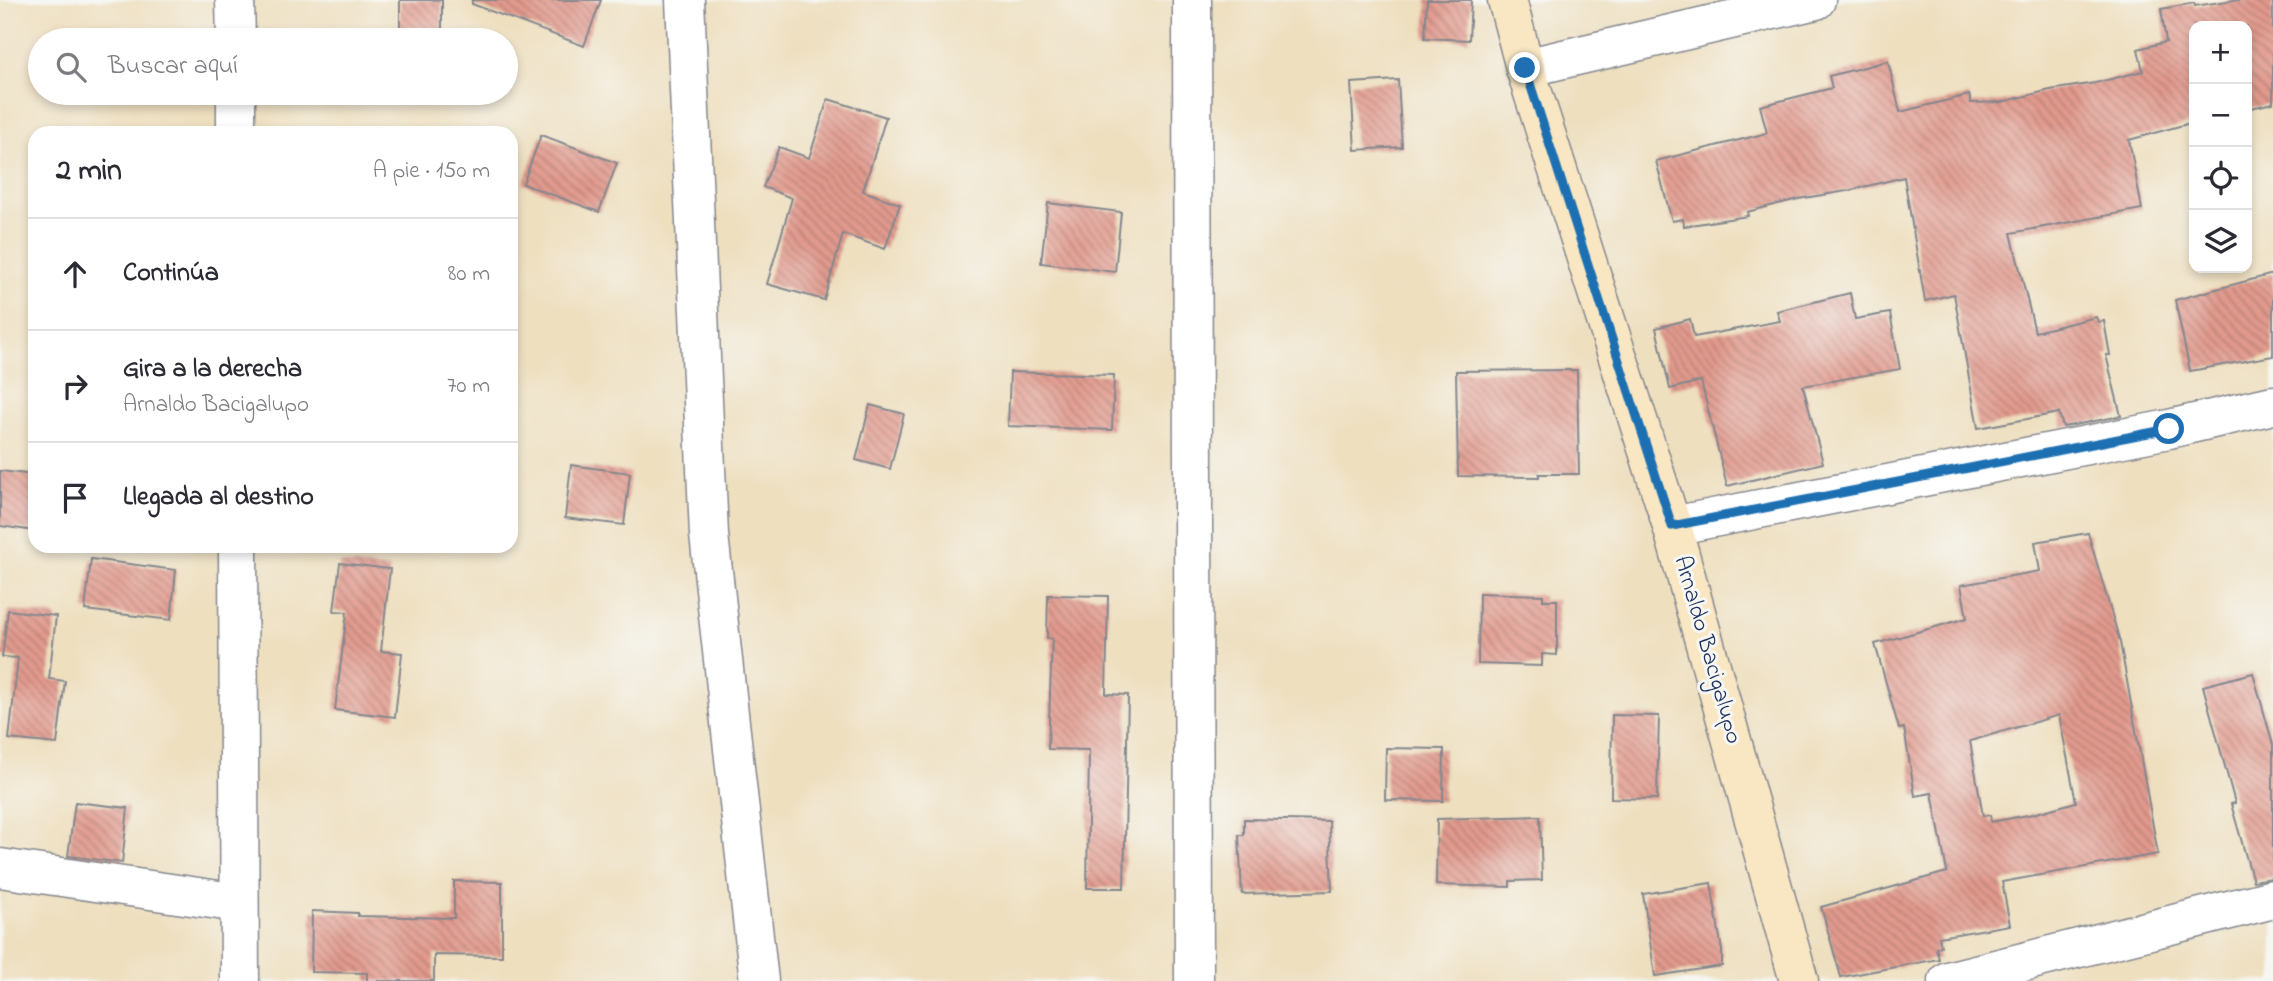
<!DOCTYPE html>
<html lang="es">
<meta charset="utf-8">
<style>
:root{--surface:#fff;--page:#f7f7f7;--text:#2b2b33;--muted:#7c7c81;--line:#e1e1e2}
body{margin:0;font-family:"Indie Flower",sans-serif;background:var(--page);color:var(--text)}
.controls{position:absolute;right:21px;top:21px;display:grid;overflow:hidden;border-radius:14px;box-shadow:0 4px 10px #0003}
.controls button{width:63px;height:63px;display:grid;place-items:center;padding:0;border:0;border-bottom:2px solid var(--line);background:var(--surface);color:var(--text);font:35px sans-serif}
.stop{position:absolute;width:21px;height:21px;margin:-16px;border:5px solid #1f6fb2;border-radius:50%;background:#fff}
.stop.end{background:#1f6fb2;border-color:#fff;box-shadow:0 2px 7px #0008}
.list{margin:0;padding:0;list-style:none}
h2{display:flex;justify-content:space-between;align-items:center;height:91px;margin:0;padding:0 28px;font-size:30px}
h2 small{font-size:23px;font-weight:400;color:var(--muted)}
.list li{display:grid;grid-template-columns:46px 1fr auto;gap:21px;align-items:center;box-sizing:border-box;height:112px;padding:0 28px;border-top:2px solid var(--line)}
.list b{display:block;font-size:26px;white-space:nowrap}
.list p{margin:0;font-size:23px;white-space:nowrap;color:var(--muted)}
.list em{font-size:23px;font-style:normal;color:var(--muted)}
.icon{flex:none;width:38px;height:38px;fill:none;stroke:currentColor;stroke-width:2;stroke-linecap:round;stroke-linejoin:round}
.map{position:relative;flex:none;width:2273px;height:981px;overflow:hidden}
.search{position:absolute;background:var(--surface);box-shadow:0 4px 10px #0003;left:28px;top:28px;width:490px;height:77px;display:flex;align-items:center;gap:18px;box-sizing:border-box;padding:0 24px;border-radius:38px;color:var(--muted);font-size:26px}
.panel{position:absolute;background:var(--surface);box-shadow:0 4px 10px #0003;left:28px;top:126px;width:490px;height:427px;border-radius:21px}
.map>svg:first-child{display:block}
.building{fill:url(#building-back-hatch);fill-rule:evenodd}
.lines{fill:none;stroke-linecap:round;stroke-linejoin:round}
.street-casing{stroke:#84878e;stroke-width:41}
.secondary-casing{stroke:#84878e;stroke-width:41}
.street{stroke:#fff;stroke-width:38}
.secondary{stroke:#f9e7c3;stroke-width:38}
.route{stroke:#1f6fb2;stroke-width:9}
.labels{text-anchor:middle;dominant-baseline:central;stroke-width:6;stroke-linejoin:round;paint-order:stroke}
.street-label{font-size:24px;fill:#1b2f5e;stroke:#f6f6f2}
</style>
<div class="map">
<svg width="2273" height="981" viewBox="0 0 2273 981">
<defs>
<pattern id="building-back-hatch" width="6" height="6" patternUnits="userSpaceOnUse" patternTransform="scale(1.75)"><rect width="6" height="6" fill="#e29a8d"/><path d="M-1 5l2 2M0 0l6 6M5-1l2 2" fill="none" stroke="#b67e76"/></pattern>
</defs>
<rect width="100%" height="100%" fill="#f6f6f2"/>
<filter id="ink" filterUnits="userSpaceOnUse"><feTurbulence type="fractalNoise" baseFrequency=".0143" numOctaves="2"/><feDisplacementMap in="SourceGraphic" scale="14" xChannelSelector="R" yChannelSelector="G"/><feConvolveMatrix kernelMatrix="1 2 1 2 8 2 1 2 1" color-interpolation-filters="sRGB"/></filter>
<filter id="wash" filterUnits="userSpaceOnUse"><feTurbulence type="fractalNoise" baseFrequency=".00686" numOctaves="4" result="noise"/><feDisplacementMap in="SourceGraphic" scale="28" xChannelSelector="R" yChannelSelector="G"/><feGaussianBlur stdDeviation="1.57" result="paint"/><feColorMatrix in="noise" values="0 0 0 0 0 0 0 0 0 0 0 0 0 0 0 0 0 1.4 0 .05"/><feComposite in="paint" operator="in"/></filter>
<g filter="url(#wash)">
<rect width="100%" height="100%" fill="#eedfbf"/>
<g id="blocks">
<!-- building -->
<g class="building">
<rect x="400" y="0" width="42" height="40"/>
<path d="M472,0H601L584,46L472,4Z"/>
<path d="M1427,0H1471L1469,40L1425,38Z"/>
<path d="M2234,0H2273V103L2247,109V26H2194V122L2129,140L2142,209L2011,233L2035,332L2096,317L2098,322L2104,321L2110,355H2106L2121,416L2063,427L2059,413L1978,428L1954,294L1925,301L1904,177L1847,191L1798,199L1747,212L1748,216L1684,226L1683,219L1672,221L1656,161L1767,133L1760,106L1832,88L1829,76L1888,61L1900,112L1969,95L1971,103L2002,102L2050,90L2095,83L2143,71L2138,49L2166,42L2161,9L2194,3L2195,6Z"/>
<path d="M1398,80L1402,147L1355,150L1351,83Z"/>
<path d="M828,99L886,117L863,191L900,204L885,249L843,234L824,300L767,284L792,198L763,187L779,147L809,158Z"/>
<path d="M541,135L617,163L599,212L523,184Z"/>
<path d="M1048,203L1121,212L1115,272L1041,263Z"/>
<path d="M2273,274V356L2190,371L2175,300Z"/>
<path d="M1850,293L1855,319L1890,313L1900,369L1803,386L1823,463L1727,486L1701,381L1670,389L1656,328L1690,319L1694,337L1780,321L1777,311Z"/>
<path d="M1577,370L1579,474H1539V477L1458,476L1456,371Z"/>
<path d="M1010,372L1114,375L1112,430L1008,426Z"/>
<path d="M870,405L904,414L890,469L856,460Z"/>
<path d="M571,465L630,473L624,525L565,518Z"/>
<path d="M0,471L35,475V531L0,526Z"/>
<path d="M2088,533L2120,642L2158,854L2002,882L2010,925L1939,937L1941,946L1936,948L1939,959L1841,977L1821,907L1947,872L1932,793L1915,796L1904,728L1899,729L1875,644L1967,618L1961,585L2040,571L2035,542ZM2059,715L2076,802L2033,814L1991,822L1990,815L1983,816L1970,741Z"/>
<path d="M91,559L176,570L171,620L85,610Z"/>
<path d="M340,563L390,569L381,651L402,653L395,717L335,710L347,612L334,611Z"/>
<path d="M1479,593L1543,595V600H1557V655L1542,654V666L1478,664Z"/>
<path d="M1048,595L1108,596L1106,694L1128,695L1124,888H1087L1089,750L1048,749L1052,639L1047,638Z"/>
<path d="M8,610L56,616L49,679L65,681L57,744L9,739L18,658L2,657Z"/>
<path d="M2253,673L2273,745V878L2253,881L2231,804L2235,803L2203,686Z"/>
<path d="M1612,715L1659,716L1657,799L1611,798Z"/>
<path d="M1386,748L1444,749L1443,801L1385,800Z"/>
<path d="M75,802L128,808L122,863L68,856Z"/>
<path d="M1540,816L1542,880L1510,881V887L1436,885L1437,819Z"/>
<path d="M1244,819L1329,821L1332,891L1242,894L1239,835H1244Z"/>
<path d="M454,881L502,882V956L434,955V981H367V973L311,972L312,911L358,913V916L454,918Z"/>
<path d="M1711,883L1722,951V966L1655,976L1643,894Z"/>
</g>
</g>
</g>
<g filter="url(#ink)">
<use href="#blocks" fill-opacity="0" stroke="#84878e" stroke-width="2"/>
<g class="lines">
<defs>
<g id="street">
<path d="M235,0L236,40"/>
<path d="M685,0L709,535L759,981"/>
<path d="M1192,0L1194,981"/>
<path d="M1525,68L1816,0"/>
<path d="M236,93V133"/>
<path d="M1672,526L2169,429L2273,405"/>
<path d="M238,546L240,981"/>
<path d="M0,868L239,903"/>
<path d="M1948,981L2273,899"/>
</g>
<path id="secondary" d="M1507,0L1525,68L1672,526L1799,981"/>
</defs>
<!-- street casing -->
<use href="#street" class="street-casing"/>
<!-- secondary casing -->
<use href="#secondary" class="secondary-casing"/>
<!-- street -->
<use href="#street" class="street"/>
<!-- secondary -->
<use href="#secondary" class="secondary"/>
</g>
</g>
<g class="lines" filter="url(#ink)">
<!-- route -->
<path class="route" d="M1525,68L1672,526L2169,429"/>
</g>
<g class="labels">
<!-- street labels -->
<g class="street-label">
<text transform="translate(1707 650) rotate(74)">Arnaldo Bacigalupo</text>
</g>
</g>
</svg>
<div class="controls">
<button>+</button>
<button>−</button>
<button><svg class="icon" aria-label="locate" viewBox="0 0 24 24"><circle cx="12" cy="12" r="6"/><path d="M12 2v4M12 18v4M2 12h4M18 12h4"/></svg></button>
<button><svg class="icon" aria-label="layers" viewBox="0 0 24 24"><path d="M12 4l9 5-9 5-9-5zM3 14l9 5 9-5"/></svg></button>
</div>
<div class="stop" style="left:2169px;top:429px"></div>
<div class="stop end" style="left:1525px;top:68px"></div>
<div class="search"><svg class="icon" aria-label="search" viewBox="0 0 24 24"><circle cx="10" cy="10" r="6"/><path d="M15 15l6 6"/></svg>Buscar aquí</div>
<section class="panel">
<h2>2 min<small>A pie · 150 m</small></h2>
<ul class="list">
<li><svg class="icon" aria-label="ahead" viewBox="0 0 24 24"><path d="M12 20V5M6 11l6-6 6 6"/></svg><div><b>Continúa</b></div><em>80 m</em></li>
<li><svg class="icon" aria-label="right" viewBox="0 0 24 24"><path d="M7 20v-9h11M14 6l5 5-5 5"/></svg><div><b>Gira a la derecha</b><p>Arnaldo Bacigalupo</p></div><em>70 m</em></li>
<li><svg class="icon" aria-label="arrive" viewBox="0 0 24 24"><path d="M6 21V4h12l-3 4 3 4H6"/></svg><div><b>Llegada al destino</b></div></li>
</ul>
</section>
</div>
